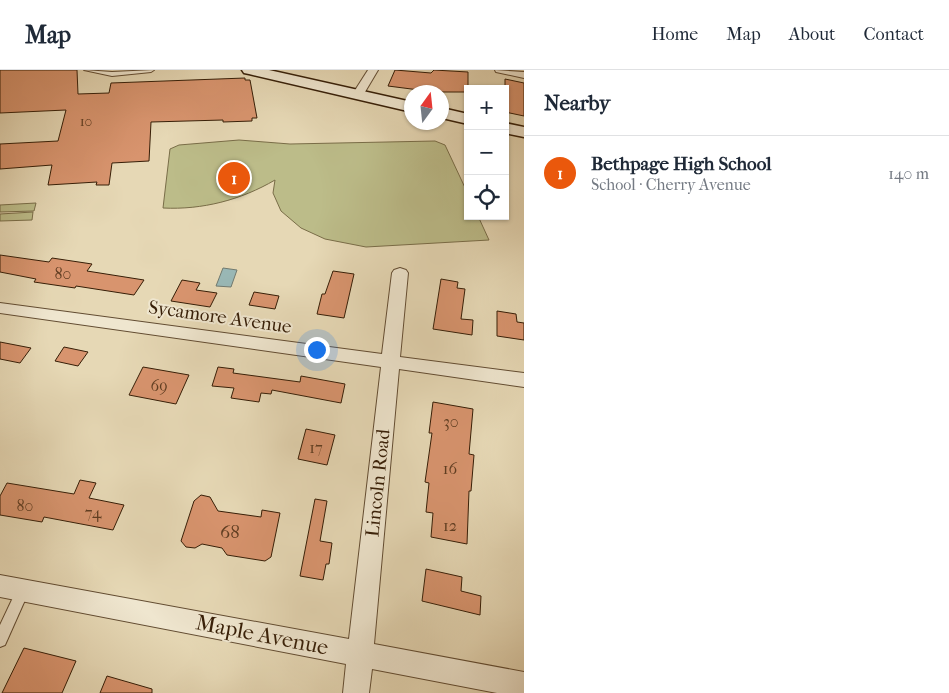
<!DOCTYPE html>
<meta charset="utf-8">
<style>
:root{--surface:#fff;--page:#f2f2f3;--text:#1f2937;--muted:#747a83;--line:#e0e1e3;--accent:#ea580c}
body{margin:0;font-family:"IM FELL French Canon",serif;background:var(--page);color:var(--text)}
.controls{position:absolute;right:15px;top:15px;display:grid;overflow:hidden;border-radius:0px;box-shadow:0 1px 4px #0004}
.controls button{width:45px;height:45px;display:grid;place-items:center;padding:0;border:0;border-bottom:1px solid var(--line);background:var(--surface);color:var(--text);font:25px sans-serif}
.compass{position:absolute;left:404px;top:15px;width:45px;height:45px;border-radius:50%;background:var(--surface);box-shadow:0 1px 4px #0004;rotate:15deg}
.you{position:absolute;left:316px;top:279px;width:18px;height:18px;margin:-12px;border:4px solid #fff;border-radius:50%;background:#1a73e8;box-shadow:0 0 0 8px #1a73e833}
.badge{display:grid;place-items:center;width:32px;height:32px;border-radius:50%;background:var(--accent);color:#fff;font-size:16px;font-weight:700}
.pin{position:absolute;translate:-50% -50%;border:2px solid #fff;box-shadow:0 1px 5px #0006}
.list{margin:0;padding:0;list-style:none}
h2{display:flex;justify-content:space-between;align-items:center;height:65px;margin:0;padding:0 20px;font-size:21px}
h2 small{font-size:16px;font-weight:400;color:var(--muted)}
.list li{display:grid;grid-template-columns:32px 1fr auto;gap:15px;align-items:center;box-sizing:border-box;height:75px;padding:0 20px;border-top:1px solid var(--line)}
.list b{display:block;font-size:19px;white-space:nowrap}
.list p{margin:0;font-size:16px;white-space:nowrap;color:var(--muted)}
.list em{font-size:16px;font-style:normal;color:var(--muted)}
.icon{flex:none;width:28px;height:28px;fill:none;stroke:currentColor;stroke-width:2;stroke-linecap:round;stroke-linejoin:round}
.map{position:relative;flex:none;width:524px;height:623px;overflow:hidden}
header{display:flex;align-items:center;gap:30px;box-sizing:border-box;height:70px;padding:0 25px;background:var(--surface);border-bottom:1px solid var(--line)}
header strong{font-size:24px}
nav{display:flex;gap:28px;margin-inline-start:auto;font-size:18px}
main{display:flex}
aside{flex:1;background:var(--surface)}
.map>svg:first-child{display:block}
.green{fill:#bcbc89;stroke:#796d48}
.water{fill:#99b8b6;stroke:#717a70}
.building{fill:#d8946e;stroke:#361e07}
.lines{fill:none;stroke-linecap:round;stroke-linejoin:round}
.service-casing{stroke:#624c32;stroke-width:2}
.minor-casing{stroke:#624c32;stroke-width:2}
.secondary-casing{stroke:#361e07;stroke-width:3}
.service{fill:#efe6cf;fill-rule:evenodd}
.minor{fill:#efe6cf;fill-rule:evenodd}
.secondary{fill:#efe6cf;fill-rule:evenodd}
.labels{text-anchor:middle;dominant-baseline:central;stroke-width:4;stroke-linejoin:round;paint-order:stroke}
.far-number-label{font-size:14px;fill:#5e3c21}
.number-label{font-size:16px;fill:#5e3c21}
.street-label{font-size:19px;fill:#361e07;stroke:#efe6cf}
.near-number-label{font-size:19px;fill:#5e3c21}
.near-street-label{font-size:22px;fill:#361e07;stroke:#efe6cf}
</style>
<header>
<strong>Map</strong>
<nav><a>Home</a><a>Map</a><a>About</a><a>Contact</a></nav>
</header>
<main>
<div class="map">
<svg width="524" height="623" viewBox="0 0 524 623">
<rect width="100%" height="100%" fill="#e6d8b5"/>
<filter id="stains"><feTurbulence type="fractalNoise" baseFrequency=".004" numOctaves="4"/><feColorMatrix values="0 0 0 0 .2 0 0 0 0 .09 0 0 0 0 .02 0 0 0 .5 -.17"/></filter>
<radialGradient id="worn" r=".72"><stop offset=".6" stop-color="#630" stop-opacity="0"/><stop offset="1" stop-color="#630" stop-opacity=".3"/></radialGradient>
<!-- green -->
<g class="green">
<path d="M239,70L290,74L435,71L445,75L468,124V146H478L489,170L366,177L325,169L301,158L281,141L273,123L275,110C241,130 202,140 163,138L170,79L179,75Z"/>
<path d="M36,133L34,141L0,142V135Z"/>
<path d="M33,142L32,150L0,151V144Z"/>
</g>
<!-- water -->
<path class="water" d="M223,198L237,200L231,217L216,216Z"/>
<!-- building -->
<g class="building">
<path d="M0,0H77L78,24L109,23L111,13L245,8V10H250L257,48H252V51L223,52V50L151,52L149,91L112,93L109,115H96L97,112L48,115L52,95L0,99V74L58,71L66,40L0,43Z"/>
<path d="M395,0L431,3L434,0L468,2V22H425L427,21L388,16Z"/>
<path d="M505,9L524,13V46L505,42Z"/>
<path d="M0,185L49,192L52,188L92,194L87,201L144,210L134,225L76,216L75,218L34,212L36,209L0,202Z"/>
<path d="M333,201L354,204L344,248L317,244L322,224H325Z"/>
<path d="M441,209L458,212L457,218L465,219L461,249L473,250L472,265L433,259Z"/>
<path d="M182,210L200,213L196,220L217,223L210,237L171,231Z"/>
<path d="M254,222L279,226L275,239L249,235Z"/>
<path d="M497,241L516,244L517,252L524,253V270L497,266Z"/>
<path d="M0,272L31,278L20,293L0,289Z"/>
<path d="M64,277L88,282L78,296L55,291Z"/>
<path d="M143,297L189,305L176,334L129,325Z"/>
<path d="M218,297L234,299L233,303L300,312L301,306L345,314L341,333L272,320L271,324L261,323L259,332L231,328L234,318L212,316Z"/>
<path d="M433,332L473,339L469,384L474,385L471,421H469L467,474L431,467L433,443L426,442L429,413L425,412L432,363H429Z"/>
<path d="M306,359L335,365L327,395L298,389Z"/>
<path d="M80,410L96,413L89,428L124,435L113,460L44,447L42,452L0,445V426L7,413L74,424Z"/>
<path d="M201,425L210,427L218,441L261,447L262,440L280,443L271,487L265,491L227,485L222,478L202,474L195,478L186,477L181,471L194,431Z"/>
<path d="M315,429L327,431L320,471L332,473L329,494H326L323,510L300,506Z"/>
<path d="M426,499L462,507L461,521L481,526L480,545L422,531Z"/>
<path d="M24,578L76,591L62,623H2Z"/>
<path d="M107,606L152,619V623H100Z"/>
</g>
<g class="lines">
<defs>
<g id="service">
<path d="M84,0L112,2L154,0L151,2L112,6Z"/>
<path d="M23,515L28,517L29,521L5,575L0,577V555L18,517Z"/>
</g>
<g id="minor">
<path d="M368,0H378L362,27H354L352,25Z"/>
<path d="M495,0L524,2V8L496,2Z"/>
<path d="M400,198L406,200L408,203L400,287L524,303V317L399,299L374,574L524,602V623H497L372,599L369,623H343L346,594L0,527V505L349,569L381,297L0,243V233L382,284L392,203L394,200Z"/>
</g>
<g id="secondary">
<path d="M242,0H269L412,32V42L249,4L244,3Z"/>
<path d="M442,38L468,44V54L442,48Z"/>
<path d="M505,53L524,57V67L505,63Z"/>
</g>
</defs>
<!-- service casing -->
<use href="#service" class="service-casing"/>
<!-- minor casing -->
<use href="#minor" class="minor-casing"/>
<!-- secondary casing -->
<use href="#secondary" class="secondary-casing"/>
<!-- service -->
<use href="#service" class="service"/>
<!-- minor -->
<use href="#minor" class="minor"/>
<!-- secondary -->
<use href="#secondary" class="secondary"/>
</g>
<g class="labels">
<!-- far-number labels -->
<g class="far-number-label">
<text x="86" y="51">10</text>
</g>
<!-- number labels -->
<g class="number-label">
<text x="63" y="203">80</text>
<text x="159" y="315">69</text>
<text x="451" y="351">30</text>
<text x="316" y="377">17</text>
<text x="450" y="398">16</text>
<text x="25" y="435">80</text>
<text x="93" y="442">74</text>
<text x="450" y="455">12</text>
</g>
<!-- street labels -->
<g class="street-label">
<text transform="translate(220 247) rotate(8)">Sycamore Avenue</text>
<text transform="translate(378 413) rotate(-84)">Lincoln Road</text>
</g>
<!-- near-number labels -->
<g class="near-number-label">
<text x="230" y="462">68</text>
</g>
<!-- near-street labels -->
<g class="near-street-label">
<text transform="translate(262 565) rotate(11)">Maple Avenue</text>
</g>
</g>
<rect width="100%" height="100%" filter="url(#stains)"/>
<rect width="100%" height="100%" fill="url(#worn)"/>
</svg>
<div class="controls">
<button>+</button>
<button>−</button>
<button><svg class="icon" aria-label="locate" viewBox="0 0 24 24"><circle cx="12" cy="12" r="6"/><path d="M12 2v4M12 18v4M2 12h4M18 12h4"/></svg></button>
</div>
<svg class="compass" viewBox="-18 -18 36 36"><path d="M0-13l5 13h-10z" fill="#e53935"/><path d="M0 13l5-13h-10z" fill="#747a83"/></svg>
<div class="you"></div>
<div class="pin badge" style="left:234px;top:108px">1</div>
</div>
<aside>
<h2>Nearby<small></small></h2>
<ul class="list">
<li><span class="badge">1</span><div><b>Bethpage High School</b><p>School · Cherry Avenue</p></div><em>140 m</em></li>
</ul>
</aside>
</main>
